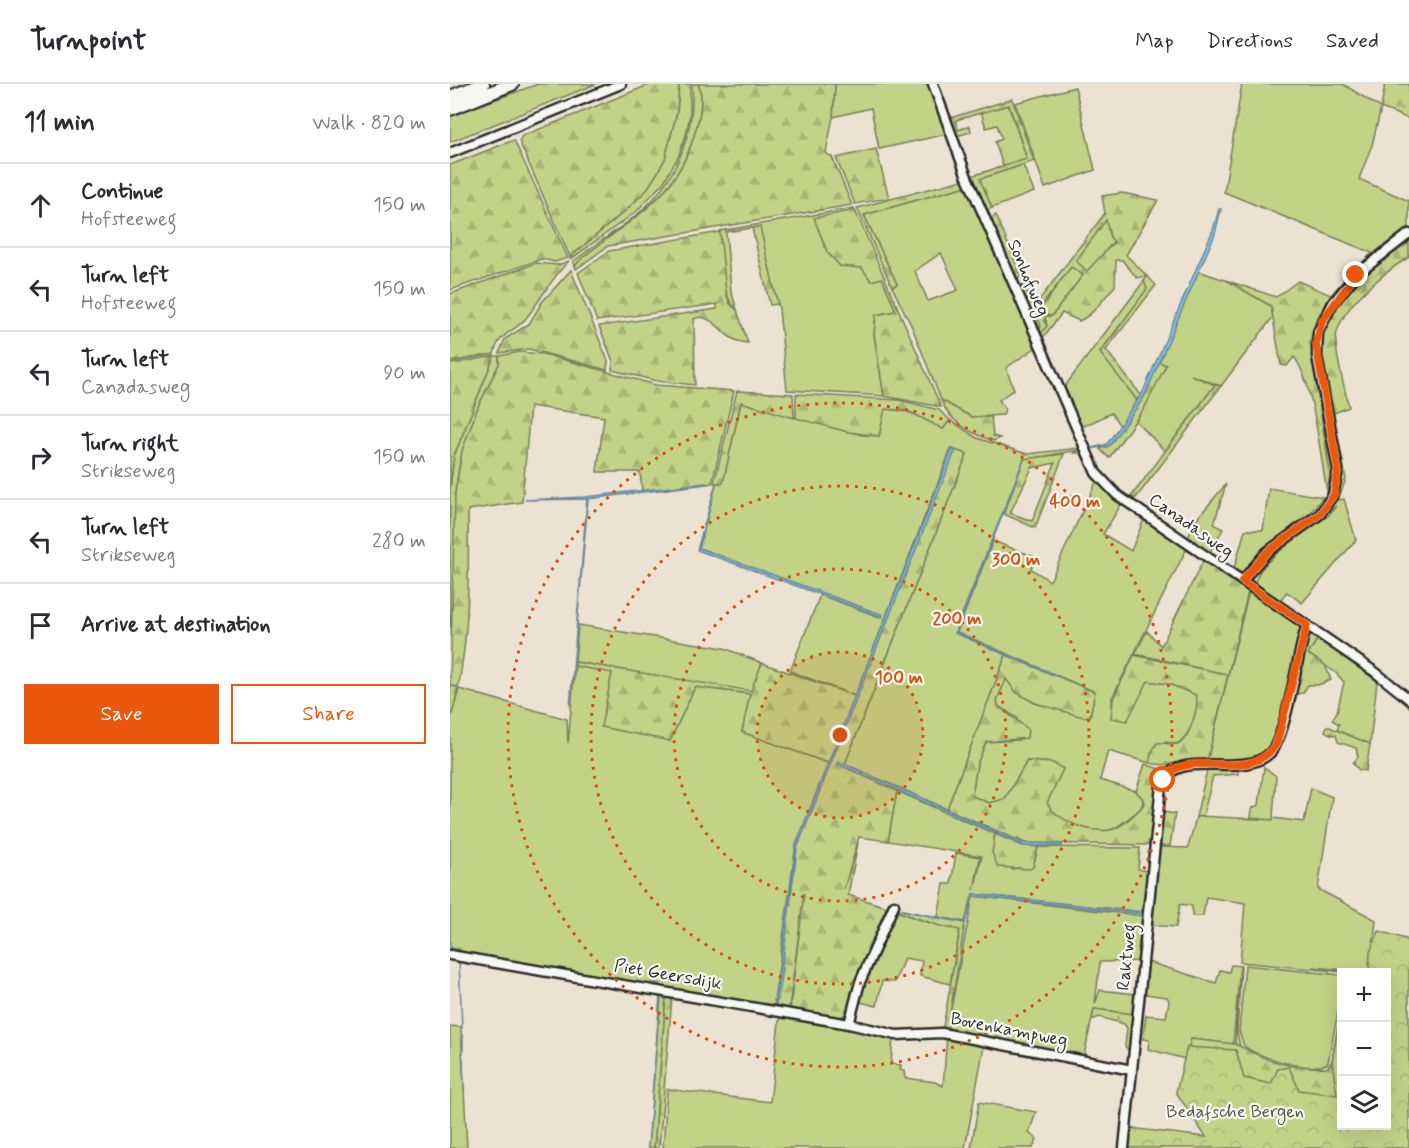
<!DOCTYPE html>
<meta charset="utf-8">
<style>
:root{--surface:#fff;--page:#f7f7f7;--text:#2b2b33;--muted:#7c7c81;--line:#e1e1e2;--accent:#ea580c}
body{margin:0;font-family:Mynerve,sans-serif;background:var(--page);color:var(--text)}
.controls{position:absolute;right:18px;bottom:18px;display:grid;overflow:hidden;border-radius:0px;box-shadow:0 6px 24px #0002}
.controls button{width:54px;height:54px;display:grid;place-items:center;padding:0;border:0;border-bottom:2px solid var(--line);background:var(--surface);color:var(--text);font:30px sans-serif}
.stop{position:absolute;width:18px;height:18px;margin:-14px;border:4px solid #ea580c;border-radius:50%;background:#fff}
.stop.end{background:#ea580c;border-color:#fff;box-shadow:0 2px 6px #0008}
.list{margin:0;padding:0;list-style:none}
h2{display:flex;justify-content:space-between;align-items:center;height:78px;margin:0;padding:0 24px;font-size:26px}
h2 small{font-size:20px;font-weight:400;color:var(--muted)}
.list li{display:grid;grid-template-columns:39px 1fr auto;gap:18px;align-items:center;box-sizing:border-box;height:84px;padding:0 24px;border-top:2px solid var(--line)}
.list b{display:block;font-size:22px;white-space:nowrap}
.list p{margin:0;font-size:20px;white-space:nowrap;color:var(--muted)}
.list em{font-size:20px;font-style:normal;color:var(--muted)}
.actions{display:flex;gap:12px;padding:18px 24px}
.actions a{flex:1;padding:14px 0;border:2px solid var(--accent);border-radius:0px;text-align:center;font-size:21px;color:var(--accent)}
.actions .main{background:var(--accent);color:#fff}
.icon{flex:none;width:33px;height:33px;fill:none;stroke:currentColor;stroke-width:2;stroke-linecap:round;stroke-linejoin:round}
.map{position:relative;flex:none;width:959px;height:1064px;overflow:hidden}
header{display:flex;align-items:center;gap:36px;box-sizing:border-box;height:84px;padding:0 30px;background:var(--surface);border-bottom:2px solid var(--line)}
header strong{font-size:28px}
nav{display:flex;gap:33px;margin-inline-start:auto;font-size:21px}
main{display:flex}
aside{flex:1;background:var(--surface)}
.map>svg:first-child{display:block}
.grass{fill:#c2d287;stroke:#767e59;stroke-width:1.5;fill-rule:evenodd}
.forest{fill:url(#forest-firs);stroke:#767e59;stroke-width:1.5;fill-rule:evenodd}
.park{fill:url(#park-crowns);stroke:#767e59;stroke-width:1.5}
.water{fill:#8bc3e9;stroke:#65869d;stroke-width:1.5}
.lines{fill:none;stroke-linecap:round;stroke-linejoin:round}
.stream{stroke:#65869d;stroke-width:1.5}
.minor-casing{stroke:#2b2b2b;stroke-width:13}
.highway-casing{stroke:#2b2b2b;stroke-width:16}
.minor{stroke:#f6f6f2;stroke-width:8}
.highway{stroke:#f6f6f2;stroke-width:12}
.route{stroke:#ea580c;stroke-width:8}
.ring{fill:none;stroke:#d5540f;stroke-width:3;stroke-dasharray:3 6}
.labels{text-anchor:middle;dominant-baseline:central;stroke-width:4.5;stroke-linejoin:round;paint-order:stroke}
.street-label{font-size:18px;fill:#2b2b2b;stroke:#f6f6f2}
.park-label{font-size:18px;fill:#515542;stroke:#f6f6f2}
.centre{fill:#d5540f;stroke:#f6f6f2;stroke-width:3}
.ring-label{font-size:18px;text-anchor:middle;font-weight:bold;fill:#d5540f;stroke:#f6f6f2;stroke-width:4.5;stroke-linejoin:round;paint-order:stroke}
</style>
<header>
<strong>Turnpoint</strong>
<nav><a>Map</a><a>Directions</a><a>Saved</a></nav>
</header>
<main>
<aside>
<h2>11 min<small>Walk · 820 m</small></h2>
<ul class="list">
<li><svg class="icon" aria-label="ahead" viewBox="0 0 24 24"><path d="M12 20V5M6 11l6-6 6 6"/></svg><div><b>Continue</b><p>Hofsteeweg</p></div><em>150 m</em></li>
<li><svg class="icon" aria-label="left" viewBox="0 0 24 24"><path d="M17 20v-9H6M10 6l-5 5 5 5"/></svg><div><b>Turn left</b><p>Hofsteeweg</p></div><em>150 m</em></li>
<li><svg class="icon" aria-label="left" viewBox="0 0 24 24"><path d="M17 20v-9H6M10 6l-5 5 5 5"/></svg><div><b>Turn left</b><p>Canadasweg</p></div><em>90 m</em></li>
<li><svg class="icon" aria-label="right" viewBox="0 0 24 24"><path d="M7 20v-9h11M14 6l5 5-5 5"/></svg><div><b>Turn right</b><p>Strikseweg</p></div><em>150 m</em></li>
<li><svg class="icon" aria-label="left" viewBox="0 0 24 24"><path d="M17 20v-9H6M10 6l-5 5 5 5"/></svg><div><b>Turn left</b><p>Strikseweg</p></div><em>280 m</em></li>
<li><svg class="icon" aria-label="arrive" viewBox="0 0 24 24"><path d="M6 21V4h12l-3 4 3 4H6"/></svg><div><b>Arrive at destination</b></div></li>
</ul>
<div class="actions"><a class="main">Save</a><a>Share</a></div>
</aside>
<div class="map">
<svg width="959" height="1064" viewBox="0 0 959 1064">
<defs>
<pattern id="forest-firs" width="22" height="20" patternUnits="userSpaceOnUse" patternTransform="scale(1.5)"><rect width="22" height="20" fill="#c2d287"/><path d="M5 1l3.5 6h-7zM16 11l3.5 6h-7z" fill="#a7b475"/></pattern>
<pattern id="park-crowns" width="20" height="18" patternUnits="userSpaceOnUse" patternTransform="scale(1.5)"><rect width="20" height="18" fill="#c2d287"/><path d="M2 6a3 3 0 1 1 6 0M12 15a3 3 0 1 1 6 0" fill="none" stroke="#a7b475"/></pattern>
</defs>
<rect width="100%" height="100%" fill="#ece2d2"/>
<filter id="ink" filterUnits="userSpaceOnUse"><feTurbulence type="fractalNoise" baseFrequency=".0167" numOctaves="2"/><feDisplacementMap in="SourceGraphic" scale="12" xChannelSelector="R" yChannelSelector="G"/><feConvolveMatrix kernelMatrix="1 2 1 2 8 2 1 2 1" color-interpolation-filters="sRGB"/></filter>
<g filter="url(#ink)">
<!-- grass -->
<g class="grass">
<path d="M88,0H146L0,58V32Z"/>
<path d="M229,0H240V31L236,51L229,71L213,99L187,127L121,175L120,173L175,127L206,91L215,74L227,28Z"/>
<path d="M242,0H248C254,14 250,32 246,46C225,122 175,133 125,182L123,178C144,160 169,146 190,128C227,95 245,49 242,0Z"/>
<path d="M385,0H481L504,69L497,50L429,65L421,24L383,33Z"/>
<path d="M792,0H893L931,24L922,61L909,95L959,117V143L925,168L959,144V149L911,184L867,245L886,391L876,421L790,491L763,475L764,472L784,485L795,446H813L819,404L873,413L861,428L810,467C835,449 883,427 880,390L861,270C856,228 894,195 922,169L774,108Z"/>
<path d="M625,3L645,86L595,104L565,19Z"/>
<path d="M558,20L577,75L553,82L545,58L552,55L547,41L536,44L531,28Z"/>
<path d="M573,81L584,108L542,124L529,95Z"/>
<path d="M516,102L549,178L552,179L601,294L599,297L598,290L565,216L585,264L556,284L564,305L549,316L555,325L553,331L521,333L491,316L462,243L442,203L447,200L414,131ZM491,169L508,206L478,217L465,187Z"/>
<path d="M404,124V128L365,134L390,182H407L432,193L446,227L426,231L424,250L434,312L337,306L329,225L309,143L276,148L281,207L287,226C269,210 271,169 270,147Z"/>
<path d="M656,135L660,153L664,157L638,188L625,178Z"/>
<path d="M959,152V157L903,201L882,228L872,252L870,261L880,324H883L896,395L888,416L894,415L906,456L852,519L837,508L830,516L805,499C808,476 860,446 878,432L886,422L802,488V499L854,533L852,536L802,502L799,497C801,466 870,443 885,413C894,394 888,374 884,355C879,325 867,291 868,260C870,216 924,174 959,152Z"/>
<path d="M621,182L633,191L602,232L597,231L594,236L597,242L590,252L569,203L587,231Z"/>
<path d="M748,187L778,197L821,222L823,233L771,302L741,291L765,301L715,367L686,337L716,281L709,278Z"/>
<path d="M694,197L698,205L650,268L687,316L670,342L661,329L630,344L614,307L615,302Z"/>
<path d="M44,272H49V280L28,323L10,377L5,409V497L0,544V404L4,372Z"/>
<path d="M291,318L412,351L429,352L434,325C457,326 474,332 493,345L500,336L527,354L577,370L629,364L632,366L643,391L631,369H624L629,366L574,376L505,548L556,571L497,725L395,680L517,370L501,365L405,612L340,587L370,511L430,533L249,464L266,399L273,398Z"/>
<path d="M648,394L685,426L684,428L672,419L653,450L681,467L694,435L687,430L689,428L751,474L736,466L662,614V626L692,608L698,597L719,600L746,611C752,625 739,653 727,660L716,658L701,669L700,679L658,667L650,696L686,707L693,715C694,724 687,728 680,733C675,737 666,745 660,746C639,750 608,737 596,719L613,685L603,679L577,677L555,715L539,719L522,712L527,680L536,658L569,656L567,634L548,622L547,616L556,594L566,608L585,619L640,632L645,608L507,548L543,457L585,473L581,485L600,497Z"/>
<path d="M776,400L764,440L773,445L758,471L719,445L720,442L738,454L745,437Z"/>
<path d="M756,474L849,539L851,545L823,663L809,675L717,684L730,679L757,677L799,507L753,477Z"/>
<path d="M128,541L274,564L312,579L302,608L125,578Z"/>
<path d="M859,549L883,562L959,618V623L937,602L875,560L927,597L920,660L887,647L889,640L882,636L887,628L894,598L886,589L858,570L867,556L873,558L860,552L856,560Z"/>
<path d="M125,582L163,588L220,657L245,603L301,610L292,648L378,679L346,761L324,918L329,924L395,933L406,899L437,824L439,819L443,820L395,937L0,869L2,864L0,863V637L9,605L117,635L118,659Z"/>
<path d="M814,683L826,692L823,734L854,738L861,704L882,713L868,805L926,836L920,888L862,883L907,888H893L790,878L795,819L756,813L753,832H742V822L730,820L726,843L700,841L699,863L696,860L711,711L708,763L738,764L746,733L749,732L824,736L801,734L802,724L809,721Z"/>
<path d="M715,687L691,877L650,878L645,920L650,906L685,910L683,930L644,925L634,971L643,973L642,976L497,945L523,812L693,832L706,706Z"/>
<path d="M447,707L545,750L544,754L562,785L583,783L588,763L690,764L688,785L697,787L693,828L523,810L515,838L488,833L494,800H501L506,769L530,773L524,806L532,772L438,757Z"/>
<path d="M447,821L449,822L447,827C468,836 488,842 510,845L500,900L470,892L472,877L454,874L445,898L432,897L427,922L410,918L411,912L409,921H405L406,914Z"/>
<path d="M698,867V878L766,899L770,886L779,888L781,881L791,882L787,947L790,962L785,960L790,883L783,960L742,955L735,975L698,965L699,956L693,955L696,931L716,933L719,917L717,913L695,910L694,921L690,920Z"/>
<path d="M795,881L891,891V912L878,979C861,990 809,973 794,962L789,947Z"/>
<path d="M210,912L216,913L204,1064H198Z"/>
<path d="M335,930L443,952L441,980L451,981L450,986L454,987L455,994L485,998L493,1002L497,952L657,983V984L534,962L515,1064H213L217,1005L320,1018L329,937Z"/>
<path d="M0,942L11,943L17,1064H0Z"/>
<path d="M529,1018L586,1028L579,1049L587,1055L583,1064H521Z"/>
</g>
<!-- forest -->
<g class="forest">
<path d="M201,0H229L227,28L215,75L206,91L196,107L175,127L120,173L69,57L72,52Z"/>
<path d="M248,0H385L383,33L376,69L382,73L402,121L158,162L126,185L125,182L132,174C183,132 227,116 246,45C250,32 254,13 248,0Z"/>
<path d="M935,0H959V35L931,24Z"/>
<path d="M562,15L584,77L530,95L542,124L536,127L521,92L577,75L559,21L506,36L508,46L520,42L521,48L506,52L500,34Z"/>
<path d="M64,56L118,174L105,178L92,175L0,206V81Z"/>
<path d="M426,65L439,114L405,120L386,74Z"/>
<path d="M512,96L516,102L414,131L447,200L442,203L407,124Z"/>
<path d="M672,109L708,116L676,171L706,201L656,266L691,311L687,316L650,269L697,205L694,197L697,192L687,194L672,176H666L665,202C654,213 645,230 629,237L612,229L591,256L589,252L597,242L595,232H602L633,191L621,183L589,225L587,231L591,243L588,249L570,205L574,200L584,223L655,129L652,112ZM656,136L660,153L664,158L637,187L626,177Z"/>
<path d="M405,126L491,323L434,312L424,250L426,231L446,227L432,194L421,197L412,184L390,182L377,168L364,134Z"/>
<path d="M546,131L571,192L566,197L540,136Z"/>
<path d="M310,143L326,213L328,220L320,221L302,144Z"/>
<path d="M270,148L276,208L280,220L287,226L298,259C272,257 271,236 250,233L244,235L245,301L207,297L162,286L163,277L149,242L267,225V220L147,237L128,189L159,167Z"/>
<path d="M959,159V173C935,188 889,223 886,254C885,273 895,304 899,323L884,329L883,324H880C877,308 868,275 870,260C878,215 923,183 959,159Z"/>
<path d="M119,177C101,194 92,214 77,233C66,248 48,248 44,270L0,278V210L86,179L108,181Z"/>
<path d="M121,186L158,277L157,286L79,265L49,269L55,255L79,240L92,218Z"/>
<path d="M778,197L826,213L848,197L881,211L866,236L860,258L880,390L877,407C870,373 864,298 844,273L837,282L831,281L821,222Z"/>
<path d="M69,268L93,270L206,301L284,307L262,399L192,407L190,388H147L154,333L80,322L72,418L18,426C19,497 20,568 0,637V602L8,603L0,601L5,409L12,367L28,323L49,280V272Z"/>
<path d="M44,272L4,372L0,404V280Z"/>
<path d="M709,278L716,281L695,323L659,374L650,365L659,362L694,313Z"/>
<path d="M765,301L771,302L686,414H680Z"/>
<path d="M287,307L343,310L344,334L291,318L273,399H264Z"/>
<path d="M346,310L449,316L489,326L500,336L493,345L458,327L435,325L429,352L398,348L346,334Z"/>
<path d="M491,316L521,333H541L543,352L550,354L544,357C522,350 499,338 491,316Z"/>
<path d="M505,366L517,370L395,680L390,678V681L447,707L438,757L409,753L394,805L408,759L398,811L437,823L407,893L395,930L389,934L340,925L354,809L339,924H328L326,921L347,764Z"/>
<path d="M614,370L585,444L554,430L574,375ZM605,379L582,437L560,429L582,384Z"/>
<path d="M753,477L798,508L757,677C736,676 721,684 700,679L701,669L707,659C713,658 721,661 727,660C739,658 750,621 746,611L719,600L698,597L677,637L661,634L663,615L684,571L776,590L685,570L697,547L711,562Z"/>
<path d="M863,552L867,556L858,570L875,581L881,596L868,601H858L853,609L844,610L856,560L858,553Z"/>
<path d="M556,571L645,608L640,632L633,633L585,619L566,608L556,595L547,616L548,622L578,645L577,654L536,658L527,680L522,712L539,719L555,715L577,677L603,679L613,685L597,719C607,737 639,749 660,746C671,744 687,729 694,720L693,715L686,707L695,680L715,687L707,702L700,761L575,759L497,725Z"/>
<path d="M125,578L301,607L312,579L405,612L378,679L292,648L300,610L245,603L220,657L151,643L162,589L125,582Z"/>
<path d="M877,642L920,660L916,687L909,686L903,679L908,673L906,664L888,658L886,651L881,650L882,652L875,647Z"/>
<path d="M788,685V690L763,692L753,732L746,733L757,686Z"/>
<path d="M712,728L725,730L720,762H709Z"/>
<path d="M545,750L573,762L588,763L583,783L580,785L548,783L542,769Z"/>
<path d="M448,825L515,839L497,948H479V945L493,943L510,846L490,842L446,827Z"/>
<path d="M216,913L222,914L209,1064H204Z"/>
<path d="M891,923L892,1042L925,1055L728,1003L741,955L785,960L819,976L842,982L877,984L882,977Z"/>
<path d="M644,925L683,930L679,967L675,962L677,944L674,940L649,933L642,936Z"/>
</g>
<!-- park -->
<path class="park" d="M929,847L959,856V1064H678L680,1044L756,1053L726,1008L737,963L786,966L794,994L821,1000L828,985L839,983L849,1006L887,1011L882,977L891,928L892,1042H936V888H919L920,868Z"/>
<!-- water -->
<g class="water">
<path d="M769,125H771L765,150L694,313L659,362L639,365L657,360L692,310L763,146Z"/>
<path d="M503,364L505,367L347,764L328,915L325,920L346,761Z"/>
<path d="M574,375L507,548L508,549L606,591V592L505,549Z"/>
<path d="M256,399L257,400L138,415L120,622L137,415L75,416L135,413Z"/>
<path d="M266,401L249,464L433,531L432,533L247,466Z"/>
<path d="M390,678L572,759L612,760V762H574L390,681L388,680Z"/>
<path d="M700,769L693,832V830L523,812L515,839L450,826L515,838L523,810L692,828Z"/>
</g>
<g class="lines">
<!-- stream -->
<g class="stream">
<path d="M866,553L873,558"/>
<path d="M1,602L7,603"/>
<path d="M447,826L448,824"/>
<path d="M0,864L10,865"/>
<path d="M9,877L12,944"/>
<path d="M201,898L211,900"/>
<path d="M209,939L211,914"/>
<path d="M13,951V969"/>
<path d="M13,975L14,1006"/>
<path d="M198,1064L208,944"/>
</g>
<defs>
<g id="minor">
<path d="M483,0L517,93L646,389L667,411L925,588L959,615"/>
<path d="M0,69L171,0"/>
<path d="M792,497L817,468L870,430L883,411L888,386L867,272L868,248L883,219L906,191L959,150"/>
<path d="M0,871L399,940L446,951L492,949L682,986"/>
<path d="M399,940L410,898L444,821"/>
<path d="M674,1064L711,701C726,662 793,696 820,669C837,653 847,568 857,541"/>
</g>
<g id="highway">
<path d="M0,13L33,0"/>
<path d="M0,25L62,0"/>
</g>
</defs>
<!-- minor casing -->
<use href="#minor" class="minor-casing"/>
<!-- highway casing -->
<use href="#highway" class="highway-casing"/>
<!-- minor -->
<use href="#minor" class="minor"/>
<!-- highway -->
<use href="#highway" class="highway"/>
</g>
</g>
<g class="lines" filter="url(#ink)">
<!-- route -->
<path class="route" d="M713,696C735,660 803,703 827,658L857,541L792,497L817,468L870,430L884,411L888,386L866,260L872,237L906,191"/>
</g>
<!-- distance rings -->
<circle cx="390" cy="651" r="83" fill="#d5540f" fill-opacity=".12"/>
<g class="ring">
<circle cx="390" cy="651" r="83"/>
<circle cx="390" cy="651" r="166"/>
<circle cx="390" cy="651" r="249"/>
<circle cx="390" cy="651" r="332"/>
</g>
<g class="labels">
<!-- street labels -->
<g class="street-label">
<text transform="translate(578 194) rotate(67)">Sonhofweg</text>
<text transform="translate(741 442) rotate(35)">Canadasweg</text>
<text transform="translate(677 873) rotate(-84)">Raktweg</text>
<text transform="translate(218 891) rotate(10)">Piet Geersdijk</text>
<text transform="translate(559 946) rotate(11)">Bovenkampweg</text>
</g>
<!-- park labels -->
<g class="park-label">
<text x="785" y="1028">Bedafsche Bergen</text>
</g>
</g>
<circle cx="390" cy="651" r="9" class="centre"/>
<g class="ring-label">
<text x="625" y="423">400 m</text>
<text x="566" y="481">300 m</text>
<text x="507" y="540">200 m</text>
<text x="449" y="599">100 m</text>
</g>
</svg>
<div class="controls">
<button>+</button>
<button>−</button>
<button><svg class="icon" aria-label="layers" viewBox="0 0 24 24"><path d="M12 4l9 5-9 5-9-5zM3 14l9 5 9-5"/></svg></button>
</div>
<div class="stop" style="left:713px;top:696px"></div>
<div class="stop end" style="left:906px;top:191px"></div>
</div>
</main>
